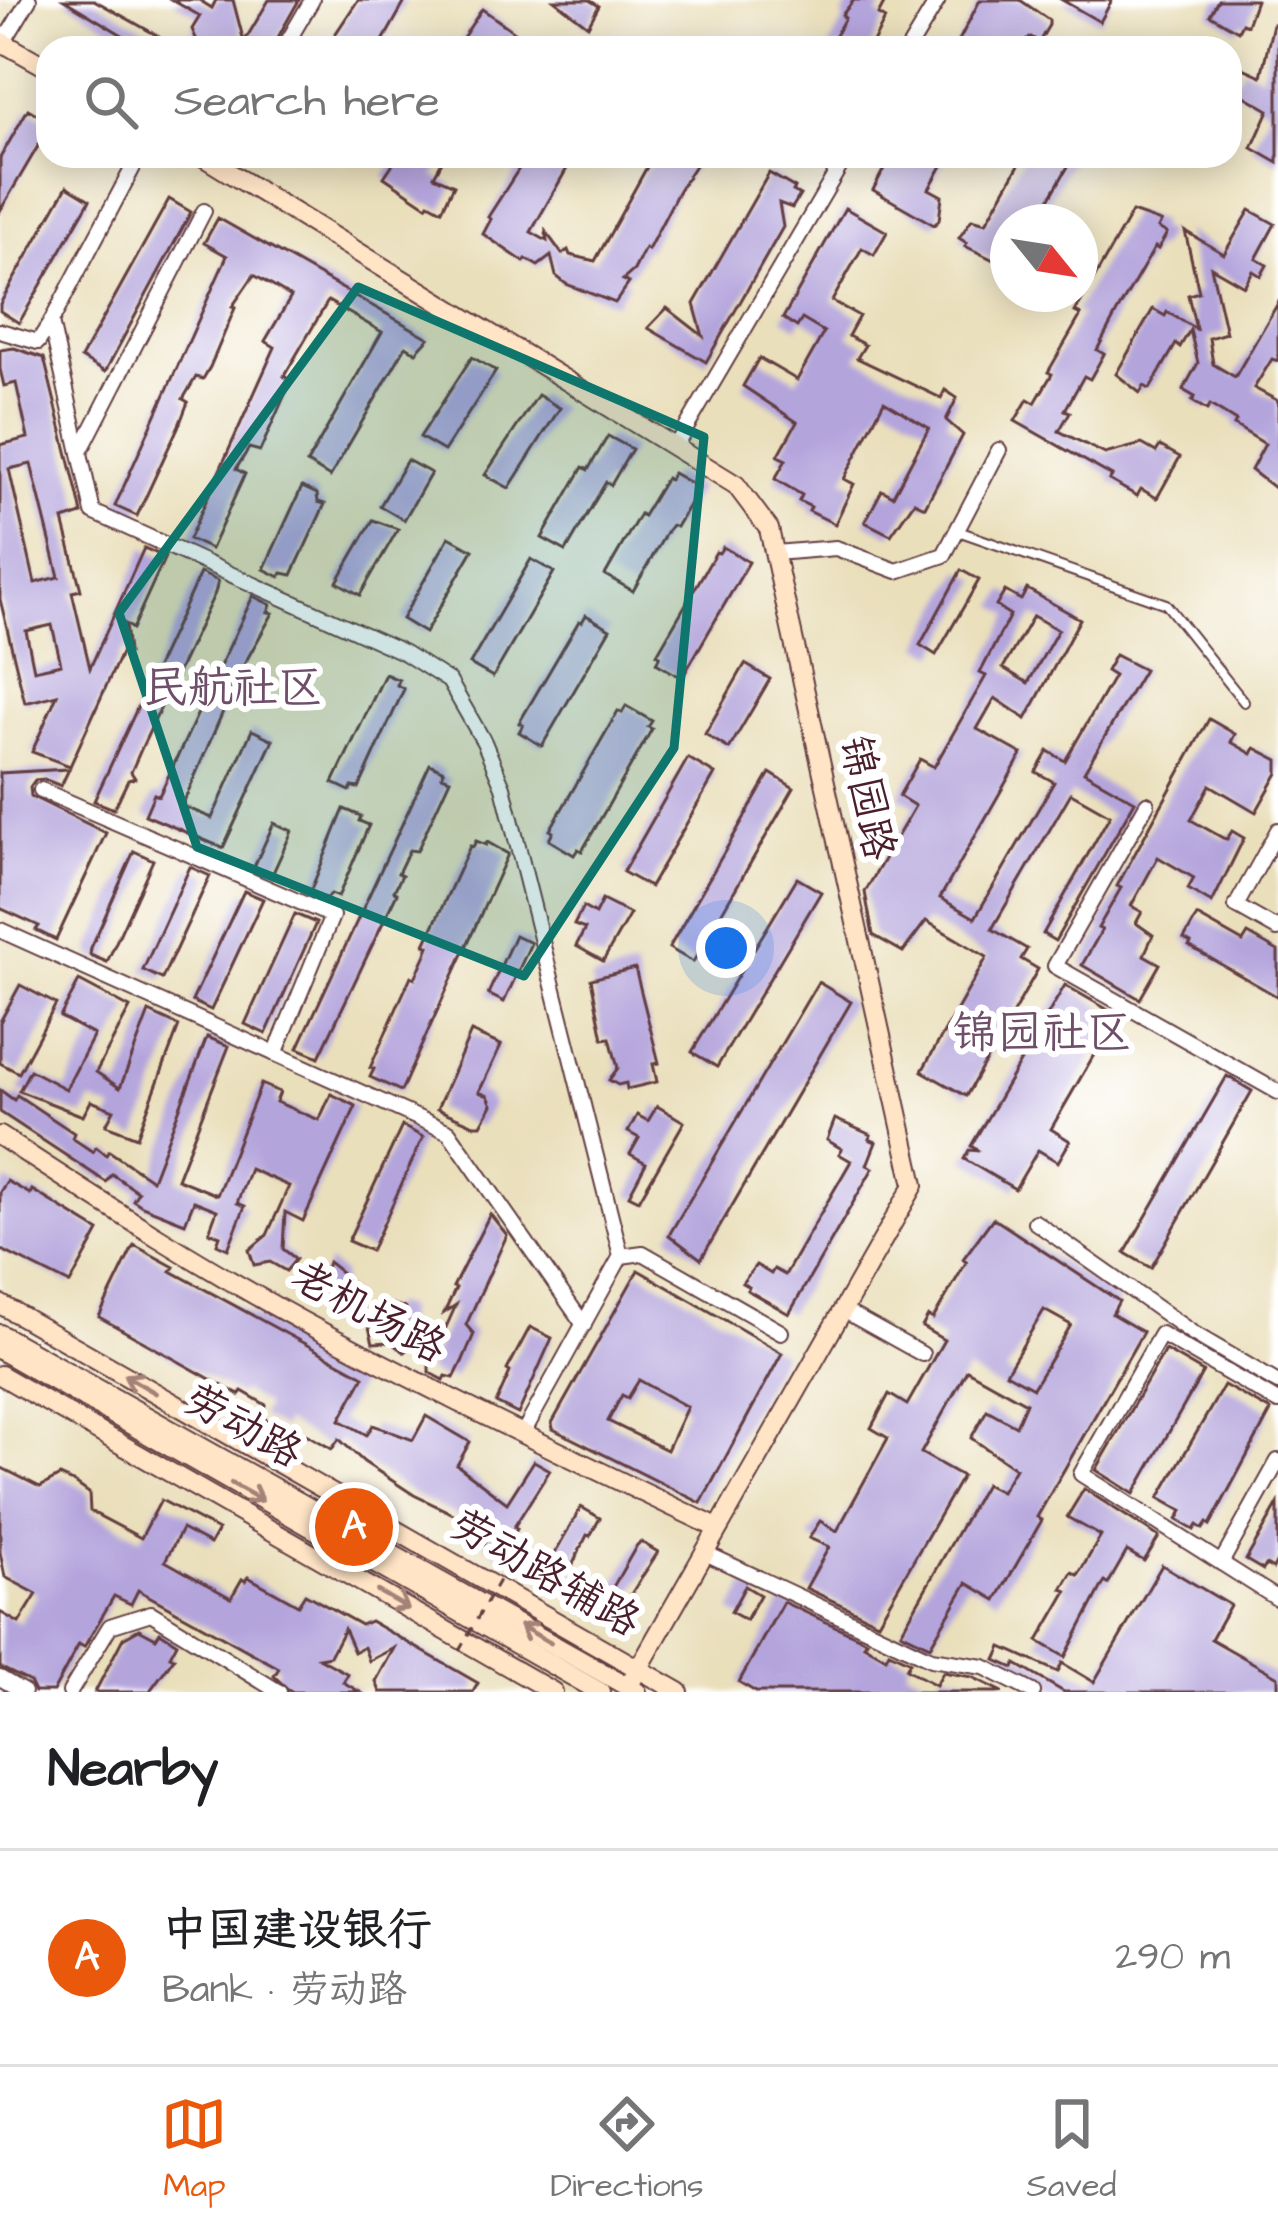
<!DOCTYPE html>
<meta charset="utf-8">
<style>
:root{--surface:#fff;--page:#f6f6f6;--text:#202124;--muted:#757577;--line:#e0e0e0;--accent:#ea580c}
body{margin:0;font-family:"Architects Daughter","LXGW WenKai TC",sans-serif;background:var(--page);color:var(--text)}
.compass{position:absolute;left:990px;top:204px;width:108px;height:108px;border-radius:50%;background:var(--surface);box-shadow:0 6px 30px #0003;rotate:120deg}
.you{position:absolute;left:726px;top:948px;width:42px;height:42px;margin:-30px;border:9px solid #fff;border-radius:50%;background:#1a73e8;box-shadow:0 0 0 18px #1a73e833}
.badge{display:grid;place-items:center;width:78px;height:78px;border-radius:50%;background:var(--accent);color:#fff;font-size:39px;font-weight:700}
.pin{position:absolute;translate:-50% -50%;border:6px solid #fff;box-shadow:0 3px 12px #0006}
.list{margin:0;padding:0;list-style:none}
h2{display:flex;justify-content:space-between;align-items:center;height:156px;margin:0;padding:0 48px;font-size:51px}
h2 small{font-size:39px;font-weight:400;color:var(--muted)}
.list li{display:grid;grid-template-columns:78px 1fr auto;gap:36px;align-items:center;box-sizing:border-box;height:216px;padding:0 48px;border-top:3px solid var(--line)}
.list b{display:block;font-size:45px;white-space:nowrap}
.list p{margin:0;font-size:39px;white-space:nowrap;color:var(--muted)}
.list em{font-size:39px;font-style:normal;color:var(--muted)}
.icon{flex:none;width:66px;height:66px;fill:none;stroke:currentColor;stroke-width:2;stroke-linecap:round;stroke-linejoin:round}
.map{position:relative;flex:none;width:1278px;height:1692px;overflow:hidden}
.search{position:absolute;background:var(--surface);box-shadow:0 6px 30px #0003;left:36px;right:36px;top:36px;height:132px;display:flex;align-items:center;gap:30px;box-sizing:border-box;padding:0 42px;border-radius:36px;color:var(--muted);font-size:45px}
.sheet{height:372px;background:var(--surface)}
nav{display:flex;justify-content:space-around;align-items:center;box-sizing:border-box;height:168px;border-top:3px solid var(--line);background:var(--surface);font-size:33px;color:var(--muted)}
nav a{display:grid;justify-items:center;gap:6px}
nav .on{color:var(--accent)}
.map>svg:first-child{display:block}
.building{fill:#b4a4dc;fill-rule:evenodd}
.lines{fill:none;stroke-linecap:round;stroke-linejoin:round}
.lane-casing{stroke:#623c41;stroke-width:12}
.street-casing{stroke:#623c41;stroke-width:18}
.secondary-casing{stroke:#623c41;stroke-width:22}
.lane{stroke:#fff;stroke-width:8}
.street{stroke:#fff;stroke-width:14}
.secondary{stroke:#ffe4c6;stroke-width:18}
.path-bridge{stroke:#623c41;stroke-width:3;stroke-dasharray:9 9;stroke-linecap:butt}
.oneway{stroke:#a48278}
.marked{fill:#0f766e;fill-opacity:0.2;stroke:#0f766e;stroke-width:9;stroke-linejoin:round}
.labels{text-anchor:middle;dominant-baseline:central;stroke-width:12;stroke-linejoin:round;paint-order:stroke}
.street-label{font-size:42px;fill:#4a1f2b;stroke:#fff}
.neighbourhood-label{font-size:45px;fill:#6f4e69;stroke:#fff}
</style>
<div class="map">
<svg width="1278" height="1692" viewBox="0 0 1278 1692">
<rect width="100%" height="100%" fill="#fff"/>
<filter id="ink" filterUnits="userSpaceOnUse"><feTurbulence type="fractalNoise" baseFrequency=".00833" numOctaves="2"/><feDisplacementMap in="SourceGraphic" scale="24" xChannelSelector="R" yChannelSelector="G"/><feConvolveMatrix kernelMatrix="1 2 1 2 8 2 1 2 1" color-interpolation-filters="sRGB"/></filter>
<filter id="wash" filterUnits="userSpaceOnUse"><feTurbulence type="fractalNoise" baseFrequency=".004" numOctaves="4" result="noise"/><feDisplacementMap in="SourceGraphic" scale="48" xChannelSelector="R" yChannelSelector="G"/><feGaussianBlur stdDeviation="2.7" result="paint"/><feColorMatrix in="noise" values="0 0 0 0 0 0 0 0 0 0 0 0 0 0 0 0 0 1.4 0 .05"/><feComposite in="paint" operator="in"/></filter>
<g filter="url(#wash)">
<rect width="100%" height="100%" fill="#eadfbb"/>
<g id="blocks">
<!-- building -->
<g class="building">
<path d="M64,0H94L158,36L170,48H144Z"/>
<path d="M172,0H199L212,8L216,0H233L244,42L269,0H299L272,48H241L228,40L224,48H207L198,43L192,29L200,16Z"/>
<path d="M358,0H406L379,48H326Z"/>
<path d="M554,0H589L599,6L588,26Z"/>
<path d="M854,0H886L878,15L885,19L878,33L870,48H828L845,18L842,15Z"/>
<path d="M980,0H1020L1049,20V25L1039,42L1031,37L1015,48H955Z"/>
<path d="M1062,0H1112L1100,22Z"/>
<path d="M1218,0H1256L1247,25L1242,23L1238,31L1210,15Z"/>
<path d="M482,9L516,33L507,48H456Z"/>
<path d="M1273,24L1278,25V163L1252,148L1269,110L1231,88L1243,68L1261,76Z"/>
<path d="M28,109L48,121V129L0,211V158Z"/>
<path d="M398,156H445L434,176L454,185L442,210L429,203L427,206L384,177Z"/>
<path d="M511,156H574L531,232L547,241L546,232L562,254L568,250L570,255L595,261L653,156H701L679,190L648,250L645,248L634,270L623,280L629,283L615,303L566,284L556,276L551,256L538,266L526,259L524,262L483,234L491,219L488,217L522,164Z"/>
<path d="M895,156H938L936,160L943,164L929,189L942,196L939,220L934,225L873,190L888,161Z"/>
<path d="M1024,156H1074L1036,222L1027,217L1024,222H1008V267L965,246L967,243L959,238L972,219L986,223Z"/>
<path d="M769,173L795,188L793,191L800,195L792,208L779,203L783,227L706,362L648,328L667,308L703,336L694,304Z"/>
<path d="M67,186L90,200L19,323L0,311V304Z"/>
<path d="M169,199L191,212L105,372L81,358Z"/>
<path d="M845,208L887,232L874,255L862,248L832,301L859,316L848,336L865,345L857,358L941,398L945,390L957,398L946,420L963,435L925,507L914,502L891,535L865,522L882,490L893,496L929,428L884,401L844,479L854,484L835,524L809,511L811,507L799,501L802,495L775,479L786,460L778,456L797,422L743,386L759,358L797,380L824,332L802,319L797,327L783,318Z"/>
<path d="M1250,210L1275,224L1256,259L1267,265L1261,276L1253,271L1244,286L1211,267L1226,333L1209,338L1213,364L1235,377L1278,303V361L1272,359L1254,388L1278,401V491L1251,470L1265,444L1234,425L1236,421L1210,405L1207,410L1192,401L1195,397L1183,390L1198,363L1190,330L1180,347L1176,344L1150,389L1144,386L1140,393L1116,374L1153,309L1165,316L1167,312L1196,329L1188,295L1199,292L1185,231L1224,254Z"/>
<path d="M1132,212L1161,222L1158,228L1167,233L1158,249L1155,247L1116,314L1097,350L1104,354L1090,379L1084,376L1065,410L1070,412L1059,431L1105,454L1142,444L1156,452L1160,446L1180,457L1157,498L1141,489L1137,496L1109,480L1112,476L1015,421L1028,399L1035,403L1052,374L1048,372L1081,315L1075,312Z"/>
<path d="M218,218L429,338L416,352L406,346L330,477L307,463L382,332L328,301L284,376L291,381L260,451L249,448L236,469L245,474L211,549L189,539L275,347L265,341L291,297L254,275L232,307L235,308L210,367L203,379L196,377L183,399L188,402L180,423L137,516L115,506L227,256L204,243Z"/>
<path d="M14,348L44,358L78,496L82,514L63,520L81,590L72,592L90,668L144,548L165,557L132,629L125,624L128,652L123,649L70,766L32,752L57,695L25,703L0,599V445L28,438L16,383L4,386L0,369V350ZM31,464L59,577L35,583L9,469ZM52,625L61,664L34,670L26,631Z"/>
<path d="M472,357L496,371L444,451L420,437Z"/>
<path d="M538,395L560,408L509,488L485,475Z"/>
<path d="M608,436L632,449L611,485L606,482L566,551L542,538L583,467L588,470Z"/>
<path d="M407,460L431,473L404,520L380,506Z"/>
<path d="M673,473L699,488L676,527L672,525L666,533L633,591L605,575L640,514L643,516L666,478L669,480Z"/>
<path d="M302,487L317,494L318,502L325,504L292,575L282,573L280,577L264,569Z"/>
<path d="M373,520L398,529L360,595L337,582Z"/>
<path d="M449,537L473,550L425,633L402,619Z"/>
<path d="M723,547L749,562L682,678L656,663L660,656L657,654L716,552L719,553Z"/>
<path d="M531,559L554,572L493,677L470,664Z"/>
<path d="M961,570L979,580L936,655L920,645Z"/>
<path d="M200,573L218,581L215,593L143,745L131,772L135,778L128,780L114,809L94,801Z"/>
<path d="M1027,589L1080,619L1026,719L995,698L977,729L1022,754L940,898L975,918L1054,782L1036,772L1048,751L1065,761L1114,676L1106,671L1115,655L1144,670L1084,772L1135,801L1055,941L1043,934L1110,815L1071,793L992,929L1027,949L1021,959L1038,969L966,1096L922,1071L987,957L926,921L903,952L873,935L865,892L915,806L899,796L920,759L934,767L986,676L980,673L1010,615L996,606L1005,591L1021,600ZM1033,616L1058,630L1028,683L1003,668Z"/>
<path d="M253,596L271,605L268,612L273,613L241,670L182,806L212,818L252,730L273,740L223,848L145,815L154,794L159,796Z"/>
<path d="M586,615L610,629L542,746L519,732L523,725L519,723L579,621L582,622Z"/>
<path d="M745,664L770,679L729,749L705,734Z"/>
<path d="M385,674L399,680L397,685L404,689L359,788L352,787L350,791L333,783Z"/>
<path d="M626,706L652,721L648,727L652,729L582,851L578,849L574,855L549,840L553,832L550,830L618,711L622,713Z"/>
<path d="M1209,719L1235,734L1231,742L1252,754L1255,748L1278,760V773L1256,812L1210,785L1191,820L1223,838L1227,839L1232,831L1244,838L1212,903L1188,889L1194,878L1158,857L1131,906L1142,912L1136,923L1153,935L1144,955L1160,964L1140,999L1082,965L1102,930L1098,928L1121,888L1117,886Z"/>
<path d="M688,758L715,774L650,887L623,872Z"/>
<path d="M430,764L444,771L442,776L450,779L417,851L409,850L398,873L402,875L394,891L397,893L319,1057L298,1048Z"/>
<path d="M69,769L61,786L44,779L35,780L30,787L31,796L106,833L56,940L36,930L39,926L0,908V773Z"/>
<path d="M770,773L794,788L693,962L669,948Z"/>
<path d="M344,809L361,816L359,821L369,825L338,897L331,894L325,899L310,892Z"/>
<path d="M274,823L292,831L271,877L253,869Z"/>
<path d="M476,841L486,845L487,842L508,854L401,1091L370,1077L374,1069L370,1068L411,976L415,978L426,954L429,946L425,944L470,846L473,847Z"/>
<path d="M134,851L153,860L107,962L90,955L91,948Z"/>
<path d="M190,867L210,876L162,979L143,970Z"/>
<path d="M797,878L821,892L717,1067L692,1052Z"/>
<path d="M244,891L263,899L211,1010L192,1001Z"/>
<path d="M602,900L630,914L603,961L576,946L585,929L574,925L583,907L595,914Z"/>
<path d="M295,914L316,923L266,1034L245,1024Z"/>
<path d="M1197,916L1243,942L1248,934L1278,951V997L1189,946L1191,943L1184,939Z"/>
<path d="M515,935L531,943L504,1002L488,994Z"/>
<path d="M635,968L659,1063L653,1064L657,1082L627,1089L626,1083L618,1085L609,1080L618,1068L610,1038L603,1039L591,979Z"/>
<path d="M79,981L130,1008L96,1072L120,1088L149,1012L179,1026L137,1137L106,1125L114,1110L91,1101L83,1116L19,1091L30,1070L66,1089L94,1035L60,1017Z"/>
<path d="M818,982L851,1002L701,1259L669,1235Z"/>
<path d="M20,985L56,1004L19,1073L0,1063V1022Z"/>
<path d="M1065,985L1117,1015L1051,1129L1070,1141L1058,1162L1038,1150L1015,1189L964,1159L969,1150L979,1151L971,1146Z"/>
<path d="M471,1032L501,1045L479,1092L488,1096L492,1105L481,1125H474L437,1109Z"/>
<path d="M207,1037L229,1046L177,1179L217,1195L261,1084L280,1092L276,1102L319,1120L331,1094L356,1106L303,1221L285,1212L283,1249L296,1259L286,1271L270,1262L254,1265L249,1250L267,1235L289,1186L250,1169L237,1203L245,1206L228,1249L217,1244L220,1236L209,1232L217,1210L194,1201L185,1223L142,1206L133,1200L138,1192L112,1174L106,1182L0,1112V1090L14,1100L17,1095L74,1133L72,1138L93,1152L96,1147L106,1155L109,1151L152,1180Z"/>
<path d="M1227,1076L1252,1091L1151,1268L1125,1253Z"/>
<path d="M657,1106L684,1122L639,1200L629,1195L646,1163L630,1154L639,1138L628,1132L637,1115L648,1121Z"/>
<path d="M835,1119L871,1135L869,1139L876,1142L867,1165L873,1168L789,1314L747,1290L749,1287L742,1283L756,1265L771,1274L774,1269L785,1275L851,1161L839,1154L842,1149L827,1140Z"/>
<path d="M402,1126L423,1137L371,1251L348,1241Z"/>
<path d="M7,1181L30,1194L32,1190L99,1231L70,1284L0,1249V1192Z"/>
<path d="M490,1214L507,1235L466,1325L474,1334L462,1362L454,1378L446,1376L444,1380L429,1372V1365L456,1305L444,1313L456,1288L453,1287Z"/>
<path d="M993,1218L1119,1301L1112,1314L1143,1332L1037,1517L1042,1520L996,1600L967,1583L930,1646L901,1632L985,1484L1001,1492L1015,1468L971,1438L987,1410L1016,1426L1026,1403L967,1370L921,1453L962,1476L878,1622L806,1588L829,1547L809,1538L820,1521L837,1531L888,1438L871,1428L889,1394L907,1405L944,1340L922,1327L928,1316L933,1319L967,1261L963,1259ZM1044,1310L1071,1325L1033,1388L1006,1373Z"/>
<path d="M134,1245L174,1267L171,1271L364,1376L340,1420L367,1435L373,1425L413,1440L426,1416L470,1442L457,1465L507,1503L534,1461L550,1470L514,1527L517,1529L502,1555L484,1545L496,1525L470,1522L414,1495L364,1462L339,1439L332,1449L285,1422L282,1428L260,1416L266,1405L242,1391L239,1395L99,1317Z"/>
<path d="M328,1262L342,1273V1288L355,1298L345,1310L330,1301L314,1304L308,1289L322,1280Z"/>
<path d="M638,1270L782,1353L701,1503L553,1429L552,1423ZM639,1380L687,1407L667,1450L608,1421L622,1395L628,1398Z"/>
<path d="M392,1304L406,1308L405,1327L415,1342L404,1352L390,1342L373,1343L369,1327L384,1320Z"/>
<path d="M530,1327L552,1338L518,1414L496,1403L510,1372L507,1370Z"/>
<path d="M1165,1350L1203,1372L1134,1494L1096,1470Z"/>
<path d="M1224,1385L1271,1411L1210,1525L1207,1523L1203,1529L1197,1525L1194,1530L1177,1520L1182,1511L1159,1498Z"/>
<path d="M0,1467L40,1487L60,1476L75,1483L89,1493L90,1511L141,1538L161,1500L218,1530L210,1544L182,1529L165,1561L231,1598L242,1579L245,1581L248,1577L298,1605L305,1594L361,1625L370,1621L478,1683L473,1692H380L376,1681L394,1648L369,1661L364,1647L354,1652L344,1629L330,1656L319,1658L348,1674L343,1682L360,1692H291L274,1676L279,1668L138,1590L131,1604L114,1596L84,1647L79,1644L53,1692H35L30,1682L0,1667V1612L19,1623L37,1594L5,1577L0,1552Z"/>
<path d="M1084,1489L1159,1537L1144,1561L1127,1551L1108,1584L1105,1582L1101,1588L1065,1657L1038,1641L1067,1591L1062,1589L1072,1572L1078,1575L1101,1536L1067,1517Z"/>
<path d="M1278,1504V1559L1273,1569L1266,1565L1263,1570L1246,1560Z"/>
<path d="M581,1507L600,1518L590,1536L587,1535L569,1572L609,1594L637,1545L641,1542L658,1552L631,1594L634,1596L619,1622L541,1577Z"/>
<path d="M1162,1565L1230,1605L1211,1639L1278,1677V1692H1064L1016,1664L1014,1668L996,1660L1002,1647L1058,1672L1062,1663L1094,1682Z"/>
<path d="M745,1586L760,1595L746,1620L731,1612Z"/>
<path d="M783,1602L867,1641L864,1645L886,1658L889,1652L910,1662L906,1669L936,1685L943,1672L972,1677L1003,1692H756L739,1682Z"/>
<path d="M139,1629L156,1638L160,1632L177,1643L170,1656L174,1658L149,1692H95L123,1638Z"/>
</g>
</g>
</g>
<g filter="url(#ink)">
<use href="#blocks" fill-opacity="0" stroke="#623c41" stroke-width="3"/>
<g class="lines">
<defs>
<path id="lane" d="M958,531L1166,604L1244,702"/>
<g id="street">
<path d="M3,43L29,0"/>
<path d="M284,48L312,0"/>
<path d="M909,48L938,0"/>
<path d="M139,156L51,322L93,512L405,653L449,681L484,742L503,787L621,1256L522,1435"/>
<path d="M0,331L38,342L51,322"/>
<path d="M675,447L846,156"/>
<path d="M80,452L204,211"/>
<path d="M775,553L836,548L897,571L944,555L999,450"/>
<path d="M41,790L332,916L275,1054"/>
<path d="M1147,804L1055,966L1278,1092"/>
<path d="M1278,830L1236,906L1277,929L1278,926"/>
<path d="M0,930L449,1132L584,1325"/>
<path d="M1035,1222L1191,1332L1278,1383"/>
<path d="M621,1256L643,1253L781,1332"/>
<path d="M843,1310L922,1354"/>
<path d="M1278,1402L1161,1334L1081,1474L1278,1599"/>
<path d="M703,1552L931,1659L984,1667L1033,1692"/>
<path d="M1221,1563L1278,1461"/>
<path d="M0,1678L24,1692"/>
<path d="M70,1692L110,1626L151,1613L279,1692"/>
</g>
<g id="secondary">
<path d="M0,41L48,68"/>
<path d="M202,156L736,485L769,529L914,1185L628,1687"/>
<path d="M0,1136C105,1205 211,1273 322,1332C452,1401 584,1464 717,1528"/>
<path d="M0,1304L679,1692"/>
<path d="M0,1334L637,1692"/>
<path d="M0,1350L600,1692"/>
<path d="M0,1375L553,1692"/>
</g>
</defs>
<!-- lane casing -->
<use href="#lane" class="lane-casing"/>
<!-- street casing -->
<use href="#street" class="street-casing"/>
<!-- secondary casing -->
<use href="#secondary" class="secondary-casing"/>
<!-- lane -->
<use href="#lane" class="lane"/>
<!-- street -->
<use href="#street" class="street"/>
<!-- secondary -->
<use href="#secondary" class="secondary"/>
<!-- path-bridge -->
<path class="path-bridge" d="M459,1651L503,1573"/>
</g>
<!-- one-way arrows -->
<defs><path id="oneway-shaft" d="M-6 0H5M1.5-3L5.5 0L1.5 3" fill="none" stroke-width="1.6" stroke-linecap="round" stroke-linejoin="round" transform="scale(3)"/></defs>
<g class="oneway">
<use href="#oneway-shaft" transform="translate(140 1384) rotate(-150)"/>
<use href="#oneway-shaft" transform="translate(247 1492) rotate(29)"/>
<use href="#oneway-shaft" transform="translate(393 1600) rotate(30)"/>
<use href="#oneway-shaft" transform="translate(535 1634) rotate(-150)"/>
</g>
</g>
<!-- marked area -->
<path class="marked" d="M358,287L704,437L674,748L524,976L197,847L119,613Z"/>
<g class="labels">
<!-- street labels -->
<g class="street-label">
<text transform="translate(866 798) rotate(78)">锦园路</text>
<text transform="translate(368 1313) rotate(28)">老机场路</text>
<text transform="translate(243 1427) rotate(29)">劳动路</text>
<text transform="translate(545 1574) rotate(30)">劳动路辅路</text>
</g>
<!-- neighbourhood labels -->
<g class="neighbourhood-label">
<text x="233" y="689">民航社区</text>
<text x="1042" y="1034">锦园社区</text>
</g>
</g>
</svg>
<svg class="compass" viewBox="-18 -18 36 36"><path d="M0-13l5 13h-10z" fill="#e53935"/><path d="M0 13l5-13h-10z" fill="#757577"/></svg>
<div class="you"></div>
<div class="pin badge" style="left:354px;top:1527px">A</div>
<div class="search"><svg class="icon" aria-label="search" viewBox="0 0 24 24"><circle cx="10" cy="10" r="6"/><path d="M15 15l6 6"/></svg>Search here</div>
</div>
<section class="sheet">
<h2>Nearby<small></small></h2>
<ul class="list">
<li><span class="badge">A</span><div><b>中国建设银行</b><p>Bank · 劳动路</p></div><em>290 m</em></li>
</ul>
</section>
<nav>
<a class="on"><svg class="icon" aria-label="map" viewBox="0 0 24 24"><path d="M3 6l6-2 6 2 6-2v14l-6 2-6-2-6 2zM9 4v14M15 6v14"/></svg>Map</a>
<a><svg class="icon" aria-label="directions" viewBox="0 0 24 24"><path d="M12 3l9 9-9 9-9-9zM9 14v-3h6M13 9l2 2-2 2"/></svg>Directions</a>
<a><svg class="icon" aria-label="saved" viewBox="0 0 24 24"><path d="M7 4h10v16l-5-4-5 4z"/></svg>Saved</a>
</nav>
